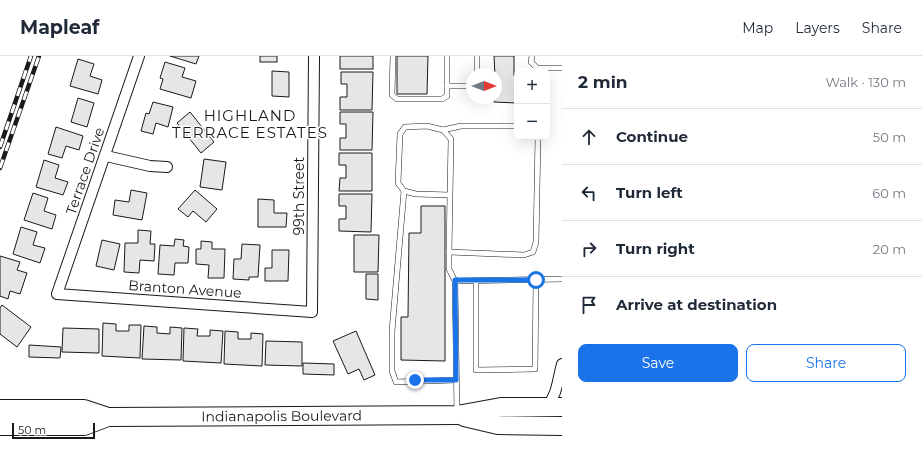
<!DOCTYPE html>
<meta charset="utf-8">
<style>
:root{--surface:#fff;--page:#f6f6f7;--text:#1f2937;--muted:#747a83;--line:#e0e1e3;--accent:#1a73e8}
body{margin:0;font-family:Montserrat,sans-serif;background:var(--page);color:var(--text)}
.controls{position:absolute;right:12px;top:12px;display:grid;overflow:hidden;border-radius:8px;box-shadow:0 4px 16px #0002}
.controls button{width:36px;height:36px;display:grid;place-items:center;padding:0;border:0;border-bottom:1px solid var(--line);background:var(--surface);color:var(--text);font:20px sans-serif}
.compass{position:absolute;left:466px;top:12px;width:36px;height:36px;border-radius:50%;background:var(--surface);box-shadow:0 4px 16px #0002;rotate:90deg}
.scale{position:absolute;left:12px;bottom:10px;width:83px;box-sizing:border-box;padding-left:4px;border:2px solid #1a1a1a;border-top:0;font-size:11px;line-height:14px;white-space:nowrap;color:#1a1a1a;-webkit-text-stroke:3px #fff;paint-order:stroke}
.stop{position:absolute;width:12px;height:12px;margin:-9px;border:3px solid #1a73e8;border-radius:50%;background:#fff}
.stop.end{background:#1a73e8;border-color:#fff;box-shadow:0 1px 4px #0008}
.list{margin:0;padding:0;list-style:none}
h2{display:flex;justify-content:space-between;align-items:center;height:52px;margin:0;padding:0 16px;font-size:17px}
h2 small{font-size:13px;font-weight:400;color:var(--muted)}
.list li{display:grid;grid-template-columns:26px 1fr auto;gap:12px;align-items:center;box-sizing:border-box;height:56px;padding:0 16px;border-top:1px solid var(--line)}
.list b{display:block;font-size:15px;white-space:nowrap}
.list em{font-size:13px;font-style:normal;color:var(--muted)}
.actions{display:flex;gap:8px;padding:12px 16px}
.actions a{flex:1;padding:9px 0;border:1px solid var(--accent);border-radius:8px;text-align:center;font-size:14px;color:var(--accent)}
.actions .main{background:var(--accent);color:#fff}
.icon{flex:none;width:22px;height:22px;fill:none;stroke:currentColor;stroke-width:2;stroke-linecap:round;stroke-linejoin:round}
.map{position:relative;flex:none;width:562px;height:393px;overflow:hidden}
header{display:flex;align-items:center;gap:24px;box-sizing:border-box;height:56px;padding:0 20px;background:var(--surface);border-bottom:1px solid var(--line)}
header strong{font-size:19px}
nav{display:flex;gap:22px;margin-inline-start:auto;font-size:14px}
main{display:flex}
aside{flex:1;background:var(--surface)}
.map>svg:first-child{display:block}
.building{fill:#e6e6e6;stroke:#1a1a1a}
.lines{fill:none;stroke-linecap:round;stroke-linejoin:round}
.lane-casing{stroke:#1a1a1a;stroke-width:6}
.street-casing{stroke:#1a1a1a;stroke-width:12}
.highway-casing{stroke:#1a1a1a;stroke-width:20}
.lane{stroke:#fff;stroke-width:5}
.street{stroke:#fff;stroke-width:10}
.highway{stroke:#fff;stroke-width:18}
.rail-casing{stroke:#1a1a1a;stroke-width:4.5}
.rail{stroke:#fff;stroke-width:3;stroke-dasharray:9;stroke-linecap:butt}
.route{stroke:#1a73e8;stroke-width:5}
.labels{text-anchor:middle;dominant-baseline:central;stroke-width:3;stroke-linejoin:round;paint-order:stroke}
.street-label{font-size:14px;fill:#1a1a1a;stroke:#fff}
.neighbourhood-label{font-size:15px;letter-spacing:1px;fill:#1a1a1a;stroke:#fff}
</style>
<header>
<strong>Mapleaf</strong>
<nav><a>Map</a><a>Layers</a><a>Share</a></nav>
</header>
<main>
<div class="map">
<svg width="562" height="393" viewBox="0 0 562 393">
<rect width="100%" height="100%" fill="#fff"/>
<!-- building -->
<g class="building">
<path d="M170,0H199L196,8Z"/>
<rect x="260" y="0" width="17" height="6"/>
<rect x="340" y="0" width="33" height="13"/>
<path d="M397,0H428L427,38H397Z"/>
<path d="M494,0H514V20H517V47L494,46V42H496Z"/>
<path d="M78,3L94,8L90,20L102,24L98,38L70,30Z"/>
<path d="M165,6L185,12L182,21L196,25L191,42L160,33L163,23L160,22Z"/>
<path d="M272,15L289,16V41L272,40Z"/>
<path d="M341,16H373L372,54H340V41H347V28H341Z"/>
<path d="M78,42L94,47L87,71L71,66Z"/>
<path d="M153,46L173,51L168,71L156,67L153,78L141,75L146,57L149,58Z"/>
<path d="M190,56L214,86L201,97L177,67Z"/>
<path d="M340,56H373L372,94H340V82H346V68H340Z"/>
<path d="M56,71L83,80L79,94L66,90L62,102L48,98Z"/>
<path d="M339,97H372V135H339L340,122H346V109H339Z"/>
<path d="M204,103L226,106L222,134L200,131Z"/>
<path d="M44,104L59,109L55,122L68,126L63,139L36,131Z"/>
<path d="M131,134L147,137L142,164L113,159L115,144L129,146Z"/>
<path d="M195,134L217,153L206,166L193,155L188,161L178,153Z"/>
<path d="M33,137L48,142L44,155L56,159L52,173L24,164Z"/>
<path d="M339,138H372L371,176L339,175V163H346V150H339Z"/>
<path d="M258,143L274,144V157H287L286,171H258Z"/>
<path d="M421,150H445V305L401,304V261H408L409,177H421Z"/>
<path d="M21,171L37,176L33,189L45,192L40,207L13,198Z"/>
<path d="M138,174L151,175L150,188H155L154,205L140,204L139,217L124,216L125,187H138Z"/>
<path d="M354,179H379L378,216H354Z"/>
<path d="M175,183L184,184L183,190L189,191L188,207H175L174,219L158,218L160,189L174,190Z"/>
<path d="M102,184L120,188L114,214L96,210Z"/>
<path d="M201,185L212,186V193H225L224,222H208L209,209L196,208V193H201Z"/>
<path d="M242,188L260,189L258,221H249V224L233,223L234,203H241Z"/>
<path d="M272,194H289L288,225H265V212H272Z"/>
<path d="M0,200L20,206L17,214L27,217L20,238L10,235L8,243L0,240Z"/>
<path d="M366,218H378V244L366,243Z"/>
<path d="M2,249L31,271L17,291L0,278V252Z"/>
<path d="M103,267L116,268V275H129V269H141L140,302L102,300Z"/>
<path d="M144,270L157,271V277L170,278V271L182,272L181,304L142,303Z"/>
<path d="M63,272L99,273V297L62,296Z"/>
<path d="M184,272L198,273L197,280H210V274L223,275L221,307L183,305Z"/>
<path d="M225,275L238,276V283H251V277L263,278L262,310L224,308Z"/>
<path d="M356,275L375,319L364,324L359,313L348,318L333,285Z"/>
<path d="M266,285L302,286V310L265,309Z"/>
<path d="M29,289L61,291L60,302L29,301Z"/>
<path d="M303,307L334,308V319L303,318Z"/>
</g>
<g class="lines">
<defs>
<g id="lane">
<path d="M393,0L392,39L397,43H442L447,40V0"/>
<path d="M532,0L531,6L537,12H562"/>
<path d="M477,18V0"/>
<path d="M447,30H472"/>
<path d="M443,74L461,70H517"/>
<path d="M404,135L392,275V315L396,326L456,324"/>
<path d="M450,139L416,138L404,135L398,127L400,78L405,71L427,70L443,74L451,83L449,196V213L455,225"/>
<path d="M449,196L524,199L533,196L536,186L538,81"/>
<path d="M476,225V314L535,313L536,225"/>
<path d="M457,357L455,225L562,223"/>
</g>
<g id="street">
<path d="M139,0L57,238L312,256L314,0"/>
<path d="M106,100L150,110L167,111"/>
<path d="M547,351C558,336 557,326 562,308"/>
</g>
<g id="highway">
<path id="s1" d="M0,353H84L108,361L457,359L501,351H562"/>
<path d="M464,361L498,369L562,370"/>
<path d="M0,370H84L108,361"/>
</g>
</defs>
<!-- lane casing -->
<use href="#lane" class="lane-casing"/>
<!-- street casing -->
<use href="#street" class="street-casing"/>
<!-- highway casing -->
<use href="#highway" class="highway-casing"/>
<!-- lane -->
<use href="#lane" class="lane"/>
<!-- street -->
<use href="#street" class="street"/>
<!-- highway -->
<use href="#highway" class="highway"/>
<defs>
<g id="rail">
<path d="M0,91L31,0"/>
<path d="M0,112L39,0"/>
</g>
</defs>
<!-- rail casing -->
<use href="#rail" class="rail-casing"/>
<!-- rail -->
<use href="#rail" class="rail"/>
</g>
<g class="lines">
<!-- route -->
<path class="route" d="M415,324H456L455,224H536"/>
</g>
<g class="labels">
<!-- street labels -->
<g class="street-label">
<text transform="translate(85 115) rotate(-71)">Terrace Drive</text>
<text transform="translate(299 140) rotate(-90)">99th Street</text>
<text transform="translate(185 233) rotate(4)">Branton Avenue</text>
<text stroke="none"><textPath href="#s1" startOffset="283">Indianapolis Boulevard</textPath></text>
</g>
<!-- neighbourhood labels -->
<g class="neighbourhood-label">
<text x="250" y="59">HIGHLAND<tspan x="250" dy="17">TERRACE ESTATES</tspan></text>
</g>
</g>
</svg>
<div class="controls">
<button>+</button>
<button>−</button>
</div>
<svg class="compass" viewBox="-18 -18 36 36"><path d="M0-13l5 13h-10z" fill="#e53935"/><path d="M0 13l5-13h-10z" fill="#747a83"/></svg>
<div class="scale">50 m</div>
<div class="stop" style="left:536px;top:224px"></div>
<div class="stop end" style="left:415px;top:324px"></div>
</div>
<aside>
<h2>2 min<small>Walk · 130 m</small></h2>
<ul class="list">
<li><svg class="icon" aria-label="ahead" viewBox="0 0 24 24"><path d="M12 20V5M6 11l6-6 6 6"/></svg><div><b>Continue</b></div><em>50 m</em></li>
<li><svg class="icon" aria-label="left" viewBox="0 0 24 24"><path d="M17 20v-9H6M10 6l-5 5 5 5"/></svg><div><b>Turn left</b></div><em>60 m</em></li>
<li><svg class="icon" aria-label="right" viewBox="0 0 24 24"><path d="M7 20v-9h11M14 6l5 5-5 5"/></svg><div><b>Turn right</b></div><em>20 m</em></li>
<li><svg class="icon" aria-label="arrive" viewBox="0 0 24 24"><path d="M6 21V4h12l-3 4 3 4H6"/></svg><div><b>Arrive at destination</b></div></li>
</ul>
<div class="actions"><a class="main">Save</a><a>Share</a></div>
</aside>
</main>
